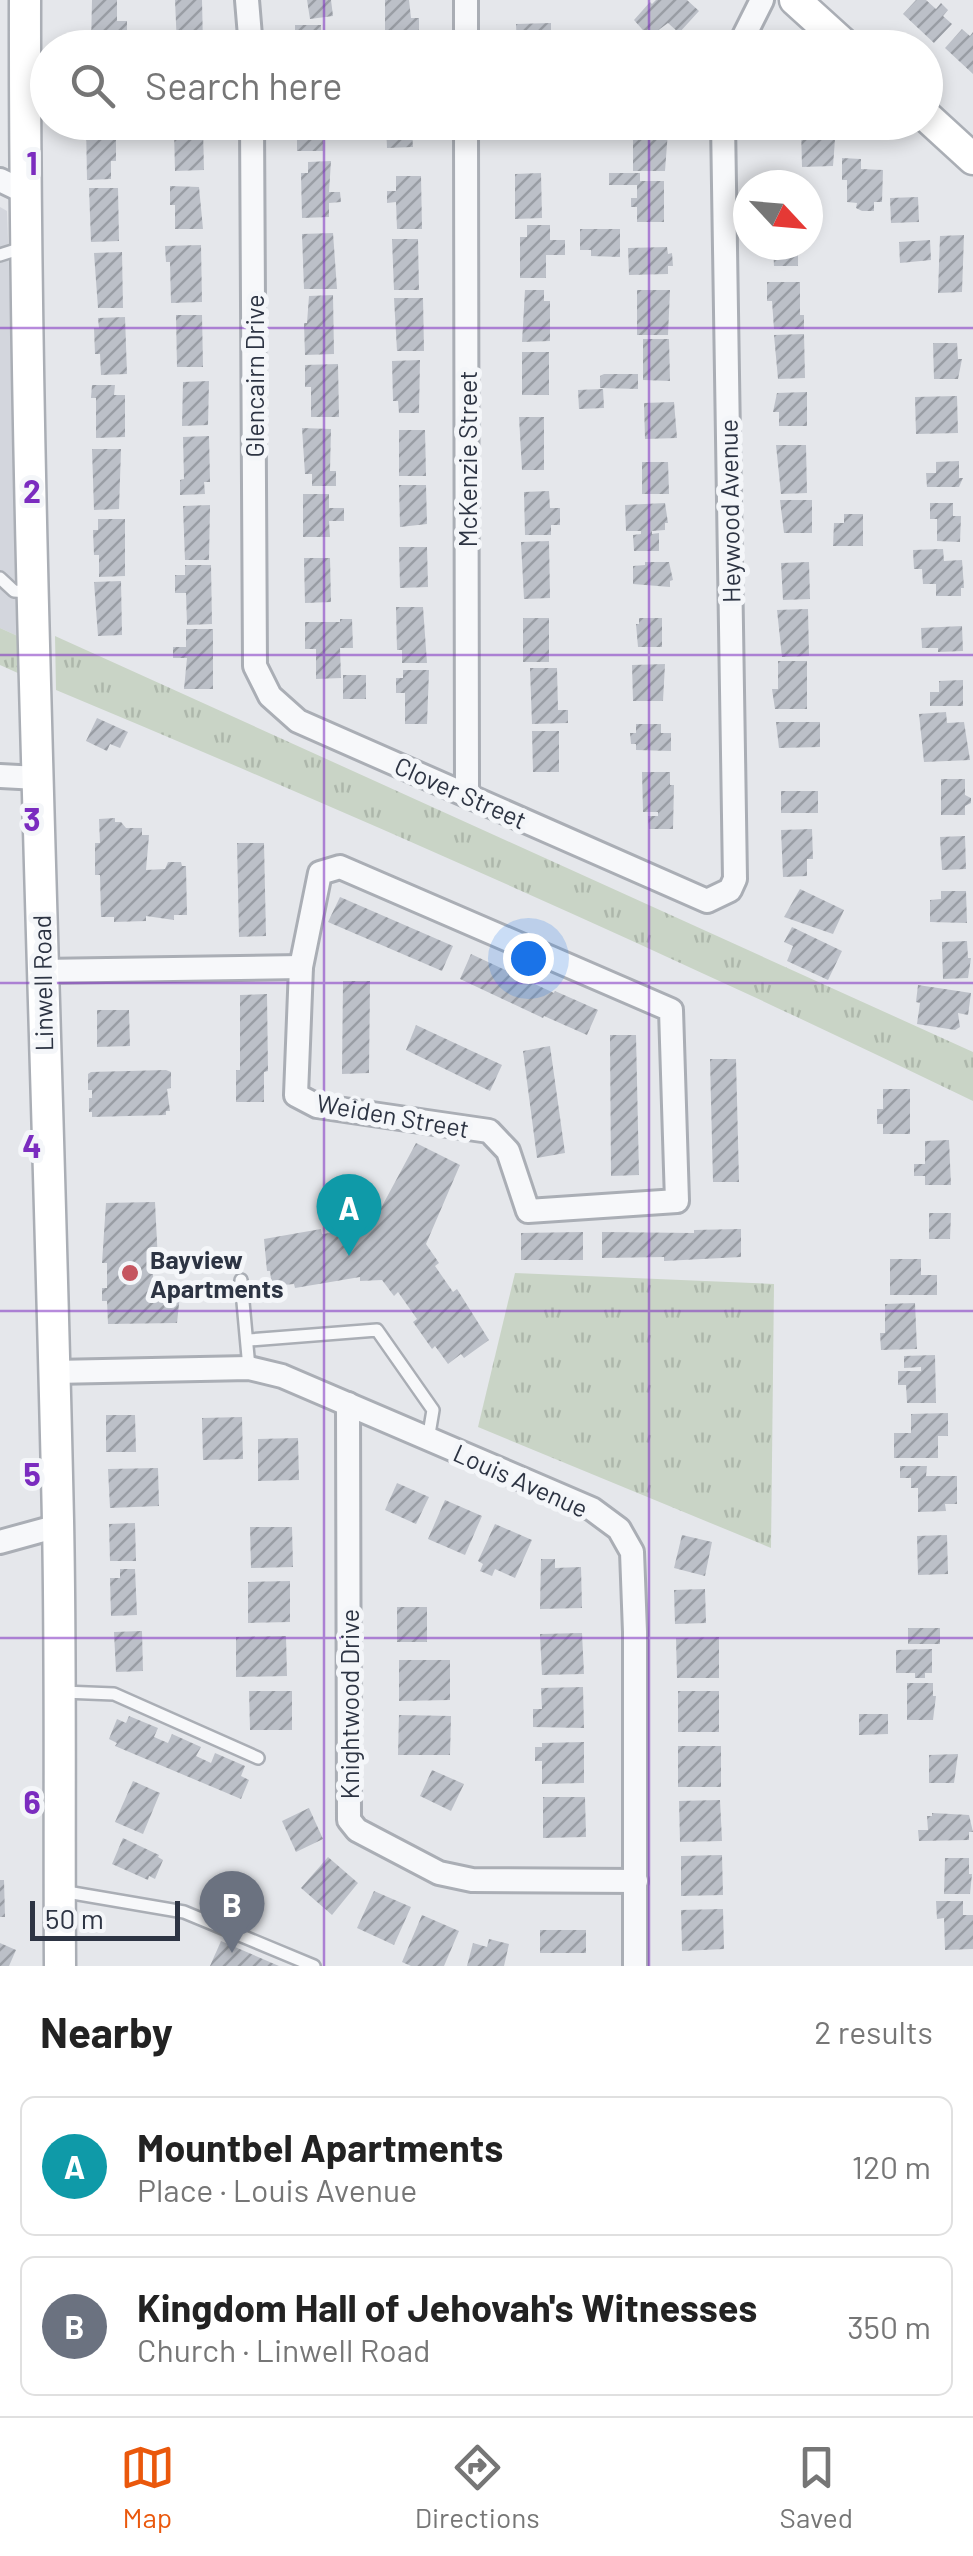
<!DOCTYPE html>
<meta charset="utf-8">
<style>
:root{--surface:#fff;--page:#f2f2f2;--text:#222;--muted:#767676;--line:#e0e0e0;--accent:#ea580c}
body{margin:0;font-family:Barlow,sans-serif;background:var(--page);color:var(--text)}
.compass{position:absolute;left:733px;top:170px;width:90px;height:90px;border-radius:50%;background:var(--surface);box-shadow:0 5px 15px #0003;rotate:116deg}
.scale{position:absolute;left:30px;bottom:25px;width:150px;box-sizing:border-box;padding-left:10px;border:5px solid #2d3443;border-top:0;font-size:28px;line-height:35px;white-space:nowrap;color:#2d3443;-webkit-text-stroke:8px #f4f6f9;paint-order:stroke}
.you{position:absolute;left:528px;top:958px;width:35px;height:35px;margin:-25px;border:8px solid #fff;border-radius:50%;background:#1a73e8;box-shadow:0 0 0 15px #1a73e833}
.badge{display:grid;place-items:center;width:65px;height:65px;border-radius:50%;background:var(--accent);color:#fff;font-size:32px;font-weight:700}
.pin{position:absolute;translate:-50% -82px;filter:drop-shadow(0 2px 5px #0008)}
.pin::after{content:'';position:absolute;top:52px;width:35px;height:30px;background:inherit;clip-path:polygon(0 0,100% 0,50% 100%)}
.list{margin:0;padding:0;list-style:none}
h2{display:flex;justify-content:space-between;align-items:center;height:130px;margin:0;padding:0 40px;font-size:42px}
h2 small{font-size:32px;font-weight:400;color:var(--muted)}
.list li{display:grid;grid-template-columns:65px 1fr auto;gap:30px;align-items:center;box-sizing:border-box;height:140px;margin:0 20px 20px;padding:0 20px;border:2px solid var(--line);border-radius:15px}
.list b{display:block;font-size:38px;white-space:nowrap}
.list p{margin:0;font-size:32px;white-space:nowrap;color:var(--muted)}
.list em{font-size:32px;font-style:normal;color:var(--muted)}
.icon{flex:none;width:55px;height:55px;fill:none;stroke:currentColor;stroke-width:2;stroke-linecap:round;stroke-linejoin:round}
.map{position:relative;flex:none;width:973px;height:1966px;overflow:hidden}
.search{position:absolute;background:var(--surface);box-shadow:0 5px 15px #0003;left:30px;right:30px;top:30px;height:110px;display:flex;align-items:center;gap:25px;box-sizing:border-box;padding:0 35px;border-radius:55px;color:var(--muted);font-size:38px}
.sheet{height:450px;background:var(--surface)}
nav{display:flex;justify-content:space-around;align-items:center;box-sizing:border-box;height:140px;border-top:2px solid var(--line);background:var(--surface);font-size:28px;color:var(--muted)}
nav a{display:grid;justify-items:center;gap:5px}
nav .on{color:var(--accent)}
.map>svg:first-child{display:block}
.built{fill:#d3d6dd}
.park{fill:url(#park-tufts)}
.building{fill:url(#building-hatch)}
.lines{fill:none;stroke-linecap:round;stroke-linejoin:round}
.lane-casing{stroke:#aaaeb5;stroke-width:16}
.street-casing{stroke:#aaaeb5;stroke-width:28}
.secondary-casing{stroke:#aaaeb5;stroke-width:35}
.lane{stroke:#f7f8fa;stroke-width:11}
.street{stroke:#f7f8fa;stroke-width:22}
.secondary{stroke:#fff;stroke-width:30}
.grid{fill:none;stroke:#7b2cbf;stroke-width:2.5;stroke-opacity:0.55}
.poi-dot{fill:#c5555f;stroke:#f4f6f9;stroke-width:4}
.labels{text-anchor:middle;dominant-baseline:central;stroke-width:10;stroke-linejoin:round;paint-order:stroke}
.street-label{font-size:25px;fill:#2d3443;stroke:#f4f6f9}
.poi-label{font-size:25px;font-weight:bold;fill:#2d3443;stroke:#f4f6f9;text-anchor:start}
.grid-label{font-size:32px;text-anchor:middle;font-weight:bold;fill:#7b2cbf;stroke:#f4f6f9;stroke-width:10;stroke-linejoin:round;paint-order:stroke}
</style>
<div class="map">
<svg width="973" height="1966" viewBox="0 0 973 1966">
<defs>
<pattern id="park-tufts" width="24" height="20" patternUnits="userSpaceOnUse" patternTransform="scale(2.5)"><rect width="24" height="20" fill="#c9d4c6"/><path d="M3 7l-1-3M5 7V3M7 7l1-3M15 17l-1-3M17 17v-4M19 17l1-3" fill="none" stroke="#adb7ab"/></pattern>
<pattern id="building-hatch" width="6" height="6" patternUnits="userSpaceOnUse" patternTransform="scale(2.5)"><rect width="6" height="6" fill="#bcc0c8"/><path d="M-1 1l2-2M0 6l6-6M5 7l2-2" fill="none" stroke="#999da4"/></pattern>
</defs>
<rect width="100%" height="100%" fill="#e5e7eb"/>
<!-- built -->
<path class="built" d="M0,207L7,211L22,638L0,628Z"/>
<!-- park -->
<g class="park">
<path d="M0,628L22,638L20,674L0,665Z"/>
<path d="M55,636L973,1052V1101C672,955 365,819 56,690Z"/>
<path d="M515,1273L774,1284L771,1548L478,1427Z"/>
</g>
<!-- building -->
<g class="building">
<path d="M92,0H117V21H127V35H117V46H91Z"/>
<path d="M175,0H202L203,45L177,46Z"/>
<path d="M307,0H331L333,16L310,19Z"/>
<path d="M385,0H409L411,18H419V41H385Z"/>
<path d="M656,0H687L699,11L679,33L668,23L649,37L634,20L650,2L652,4Z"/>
<path d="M916,0H926L936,9L941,3L948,10L943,16L952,24L934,43L903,14Z"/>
<path d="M551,23V46L517,48L516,24Z"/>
<rect x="295" y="25" width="26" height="23"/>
<path d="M962,29L970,36L973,32V74L945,48Z"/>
<path d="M86,122H116V161H111V179L87,180Z"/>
<rect x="297" y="122" width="26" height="29"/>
<path d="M386,122H420L421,133H412L413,147L387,148Z"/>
<path d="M517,122H546V138H518Z"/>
<rect x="595" y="122" width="36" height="9"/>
<rect x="769" y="122" width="22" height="9"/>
<path d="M836,126L833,166L802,167L801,127Z"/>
<path d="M203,129L204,170L175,171L174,130Z"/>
<path d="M633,131H668L665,171H633Z"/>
<path d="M842,158L861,159V169L883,170L882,202H874V211H862L856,208L857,203L847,202V180H842Z"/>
<path d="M331,161L329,192H340L341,202L329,203V217L302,218L301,173H308V162Z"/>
<path d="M541,173L542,218L515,219V174Z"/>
<path d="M609,173H640V181H664V222H637V207H631V198H637V185H609Z"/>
<path d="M396,176H421L422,229H397L396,202L387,203V191H396Z"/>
<path d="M170,186L199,187L203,229H175V205H170Z"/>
<path d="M89,188H118L119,241L91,242Z"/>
<path d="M918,197L919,222L891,223L890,198Z"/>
<path d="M527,225H550V240H565V255H546V278H520V237H527Z"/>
<path d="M580,229H620V257L591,256V250H580Z"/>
<path d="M333,233L337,289H304L302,234Z"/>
<path d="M964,235L962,292L938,293L940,236Z"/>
<path d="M392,239H418L419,290H394Z"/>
<path d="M930,240L931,260L900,263L899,242Z"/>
<path d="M201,245L202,302L171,303L170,262H166L165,246Z"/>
<path d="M773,245H798V266H774Z"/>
<path d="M667,247L668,254L672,253L673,266H668V274L629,275L628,248Z"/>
<path d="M122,252L123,308H98L94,253Z"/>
<path d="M767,282H800V315H804V329H774L772,301H767Z"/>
<path d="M525,290H544V301H550V341L522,342Z"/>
<path d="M637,290H670L668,335H637Z"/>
<path d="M333,295L334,354L305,355L304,323H307L309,296Z"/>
<path d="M394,298H423L424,351H397Z"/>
<path d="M176,315H202L203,367H177Z"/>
<path d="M125,317L127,374L101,375L100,354H95L94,328H99L98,318Z"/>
<path d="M804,334L805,378L778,379L774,335Z"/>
<path d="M643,339H669L670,381L643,380Z"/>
<path d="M933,343H957L958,359H962L958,379H934Z"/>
<rect x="522" y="352" width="27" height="43"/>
<path d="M420,360L419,413H399L398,401H393L392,361Z"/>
<path d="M338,364L339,417H311V387H305V365Z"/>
<path d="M604,374H638V389L600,388V376Z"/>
<path d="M209,381L208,425L182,426L183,382Z"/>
<path d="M92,385H115L114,395H125V437L96,438V398H91Z"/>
<path d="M603,389L604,408L579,409L578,390Z"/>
<path d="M807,392V426H779V412H773L777,393Z"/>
<path d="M957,396L958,433L916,434L915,397Z"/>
<path d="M674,402L677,438L645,439L644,403Z"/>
<path d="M519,417H544V470H522Z"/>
<path d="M302,428L331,429L330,471H336V486H312V474H305Z"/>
<path d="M399,430H425L426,476H399Z"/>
<path d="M209,436L210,482H204L205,494L180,495V480L184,479L183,437Z"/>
<path d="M776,445H806L807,493L781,494Z"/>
<path d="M92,449H121L119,509L94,510Z"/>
<path d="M959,461V478H963L959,487H927L926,473H936V462Z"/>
<path d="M642,462H668L669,494H642Z"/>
<path d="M399,485H426L427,524L400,527Z"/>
<path d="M549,491L550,508H560V525H551V535H525L524,492Z"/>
<path d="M303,494H329V508H344V521H329L330,537H303Z"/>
<path d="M780,500H812V533H784Z"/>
<path d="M665,503L668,523H665V530L652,531V534L659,533V551H634L633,535L641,534V531H626L625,505Z"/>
<path d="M930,503H953V516H961L960,542L937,541V519H930Z"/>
<path d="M210,505L209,560H185L183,506Z"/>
<path d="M844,514H863V546H833L834,523H844Z"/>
<path d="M98,519H125V576L99,577V555H94L93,530H98Z"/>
<path d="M549,541L550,598L524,599L521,542Z"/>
<path d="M399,547H427L428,587L400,588Z"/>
<path d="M943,549L944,561L962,560L964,588H961V596H936V584H923L922,569H914L913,550Z"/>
<path d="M304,558H330L331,602L305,603Z"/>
<path d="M645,562H669L673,580L670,581V587L633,584V566L645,565Z"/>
<path d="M809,562L810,599L783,600L781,563Z"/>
<path d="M185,565H211L212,624L187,625L186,593H175V575H185Z"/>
<path d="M121,581L122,635L98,636L94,582Z"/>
<path d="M396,607H423L427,663H402V650H397Z"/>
<path d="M808,609L809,656L782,657L777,610Z"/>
<rect x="523" y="618" width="26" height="44"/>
<path d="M639,618H662V647H638L636,624H639Z"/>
<path d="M340,619H352L353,648H340L341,678L316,679V649H305V622H340Z"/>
<path d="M962,626L963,651L938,652V648H922L921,628Z"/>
<path d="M186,629H213V689H184L187,658H173V647H186Z"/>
<path d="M778,661H807V709H775L772,689H778Z"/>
<path d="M665,664L663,701H633L632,665Z"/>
<path d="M530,668H557L558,710H568V723L532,724Z"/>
<path d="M403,670H429L427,724H405V693H396V678H403Z"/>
<rect x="343" y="675" width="23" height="24"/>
<path d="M963,680V706H930V692H939V681Z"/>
<path d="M946,712L947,723L964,722L970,760L924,762L919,714Z"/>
<path d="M97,718L128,732L120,748L110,744L107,751L86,741Z"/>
<path d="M776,722H820V747L779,748Z"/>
<path d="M636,724H661V733H671V751L636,750V744H631L630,733H636Z"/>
<path d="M532,731H559V772H533Z"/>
<path d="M642,772H670V785H674L673,829H649L648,816H658V812H643Z"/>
<path d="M941,779H965V795L971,798V803L965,806V815H941Z"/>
<rect x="781" y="791" width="37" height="22"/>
<path d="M115,818V822H121L126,828H142V835H149L146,870L165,869L168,862H181L182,866H186L187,915H174V920L146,916V921L114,922V917H101L100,875H95V843H100L99,819Z"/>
<path d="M812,829L813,859H807V876L783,877L781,830Z"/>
<path d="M965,836L966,869L942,870L940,837Z"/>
<path d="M237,843H264L266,936L239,937Z"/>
<path d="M800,889L844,910L833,934L784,917Z"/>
<path d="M941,891H966L967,923L930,922V900L941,899Z"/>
<path d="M340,897L453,946L442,971L328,922Z"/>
<path d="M792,927L842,951L828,980L787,961L793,946L784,942Z"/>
<path d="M967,941L968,958H971L968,978L943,979L942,942Z"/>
<path d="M471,954L554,993L555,991L598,1010L587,1035L544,1016L543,1018L460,979Z"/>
<path d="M343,981H370L369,1073L342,1074Z"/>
<path d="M918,985L971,993L968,1015L958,1013L960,1027L955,1030L917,1024L920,1003L916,1002Z"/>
<path d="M267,994L268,1071L264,1072V1102H236V1070H240V995Z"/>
<path d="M97,1010H129L130,1046L97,1047Z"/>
<path d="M416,1025L502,1065L490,1091L406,1050Z"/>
<path d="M610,1035H636L639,1175L611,1176Z"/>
<path d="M550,1046L565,1153L537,1158L523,1051Z"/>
<path d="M710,1059H736L739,1182H713Z"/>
<path d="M166,1070L171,1072V1088L167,1089L170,1111H166V1115L92,1117V1112H89V1098H92V1090H88V1074L91,1072Z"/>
<path d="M883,1089H910V1134H883V1124H877V1109H883Z"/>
<path d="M949,1140L951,1185H925V1176H914V1164H925V1141Z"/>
<path d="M416,1143L460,1165L426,1244L439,1263L435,1266L453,1292L457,1289L489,1340L464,1358L461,1354L448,1364L435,1346L432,1349L413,1322L417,1319L398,1292L394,1296L382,1280L360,1281V1277L295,1288L294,1284L272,1286L270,1271H267L264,1239L321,1229L322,1234L355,1230L354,1225L373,1223Z"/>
<path d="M155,1202L158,1262H153V1284L181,1285L177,1323L108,1324L107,1301H102V1288H107V1263H102L106,1203Z"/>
<path d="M929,1213H951L950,1239H929Z"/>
<path d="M741,1229V1257L664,1261V1257L602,1258V1232L694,1233V1230Z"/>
<path d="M583,1232V1260H521V1233Z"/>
<path d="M890,1259H921V1275H937V1295H890Z"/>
<path d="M915,1303L917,1349L881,1350L880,1333H885V1304Z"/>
<path d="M935,1355L936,1403H907L906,1385H898V1371H921V1367L904,1368V1356Z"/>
<path d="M948,1413V1436H938V1458H894V1433H911V1414Z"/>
<path d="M106,1415H135L136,1452H106Z"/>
<path d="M242,1417L243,1459L203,1460L202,1418Z"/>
<path d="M298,1438L299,1480L258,1481V1439Z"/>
<path d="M900,1466H927L926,1476H957V1504H945L946,1511L918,1512V1488H911V1478H900Z"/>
<path d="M158,1468L159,1506L110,1508L108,1469Z"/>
<path d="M397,1483L429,1497L416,1524L385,1510Z"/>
<path d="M445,1500L482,1516L465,1555L428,1539Z"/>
<path d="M135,1523L136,1561H110L109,1524Z"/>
<path d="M495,1524L532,1540L515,1578L495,1569L492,1576L480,1571L483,1564L478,1561Z"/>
<path d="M250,1527H292L293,1567L251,1568Z"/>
<path d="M682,1535L712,1542L705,1576L674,1568Z"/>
<path d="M947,1535L948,1574L918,1575L917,1536Z"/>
<path d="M541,1559H555V1568L581,1567L582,1608L540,1609Z"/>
<path d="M120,1569H135L137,1615L111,1616L110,1578H120Z"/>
<path d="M290,1581V1622L248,1623V1582Z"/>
<path d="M705,1589L706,1623L675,1624L674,1590Z"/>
<rect x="397" y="1607" width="30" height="35"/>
<rect x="908" y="1628" width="32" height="16"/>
<path d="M142,1631L143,1671L116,1672L114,1632Z"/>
<path d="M582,1633L584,1674L542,1675L540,1634Z"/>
<path d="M286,1636L287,1676L236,1677V1637Z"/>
<path d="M719,1637V1678H677L676,1638Z"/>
<path d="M932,1649V1673H925V1678H915V1673H896V1650Z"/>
<path d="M399,1660H450V1700L399,1701Z"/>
<path d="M907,1683H933V1696H936L933,1720H907Z"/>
<path d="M583,1687L584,1728L533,1727V1709H542L541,1688Z"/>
<path d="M249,1691H292V1730H250Z"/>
<rect x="678" y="1691" width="41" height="41"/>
<path d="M859,1714H888V1734L859,1735Z"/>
<path d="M399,1715L451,1716L450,1755H398Z"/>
<path d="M129,1716L158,1728L154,1737L168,1743L172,1734L201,1747L196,1756L211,1763L215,1753L245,1766L241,1776L249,1780L241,1799L115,1746L117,1743L109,1739L117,1719L126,1723Z"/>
<path d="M584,1742V1783L542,1784V1761H535V1747H542V1743Z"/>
<rect x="678" y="1746" width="43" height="41"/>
<path d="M958,1754L954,1783H929V1755Z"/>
<path d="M432,1770L464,1784L451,1811L420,1796Z"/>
<path d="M133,1781L160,1793L143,1834L115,1822Z"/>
<path d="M543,1797H585L586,1837L543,1838Z"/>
<path d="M720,1800L722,1841L680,1842L679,1801Z"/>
<path d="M309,1808L323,1839L296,1852L282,1821Z"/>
<path d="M932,1813L969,1815L973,1832H969V1840L919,1841L918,1830H928L927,1816H932Z"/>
<path d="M123,1838L159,1855L158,1857L163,1860L155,1879L149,1876L148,1880L112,1864Z"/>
<path d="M722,1855L723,1895L681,1896V1856Z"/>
<path d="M328,1857L358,1883L332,1915L301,1888Z"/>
<path d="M945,1858H969V1874H972L970,1894H944Z"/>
<path d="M0,1880H4L5,1917H0Z"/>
<path d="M374,1891L411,1907L394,1945L357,1928Z"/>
<path d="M936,1901H963V1915H973V1949L945,1950L944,1918L937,1919Z"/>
<path d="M723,1909L724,1949L682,1951L681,1910Z"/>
<path d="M422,1915L459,1931L444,1966H411L402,1962Z"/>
<rect x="540" y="1930" width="46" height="23"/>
<path d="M489,1939L509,1944L504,1966H467L473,1943L487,1947Z"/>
<path d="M221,1941L279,1966H210Z"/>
<path d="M0,1943L16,1950L9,1966H0Z"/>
</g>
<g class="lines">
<defs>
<g id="lane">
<path d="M0,255L22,248"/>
<path d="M0,578L14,591L30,592"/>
<path d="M241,1280L249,1368"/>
<path d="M249,1340L377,1330L433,1410L428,1440"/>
<path d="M63,1692L114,1694L258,1758"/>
<path d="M61,1891L184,1912L314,1966"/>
</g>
<g id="street">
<path d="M247,0L251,48"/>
<path d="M466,0V48"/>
<path d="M738,48L762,0"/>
<path d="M252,122L255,666L270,696L298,721L707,901L730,890L735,879L723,122"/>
<path d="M466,122L467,795"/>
<path d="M0,180L25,192"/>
<path d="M0,776L38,778"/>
<path d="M340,867L671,1010L677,1201L528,1211L508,1151L489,1131L317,1106L296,1095L301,967L320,873Z"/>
<path d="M41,971L301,967"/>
<path d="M54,1372L249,1368L282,1376L592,1509L619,1529L632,1552L635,1632V1966"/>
<path d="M348,1404L349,1820L357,1830L439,1873L472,1880L636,1881"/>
<path d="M0,1542L58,1526"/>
</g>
<g id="secondary">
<path d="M25,0C24,507 47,1014 58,1521C61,1669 59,1818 60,1966"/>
<path d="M795,0L848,48"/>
<path d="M926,116L973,159"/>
</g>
</defs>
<!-- lane casing -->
<use href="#lane" class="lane-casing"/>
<!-- street casing -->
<use href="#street" class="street-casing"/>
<!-- secondary casing -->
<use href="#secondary" class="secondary-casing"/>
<!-- lane -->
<use href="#lane" class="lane"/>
<!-- street -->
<use href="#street" class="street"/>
<!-- secondary -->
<use href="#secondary" class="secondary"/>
</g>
<!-- grid -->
<path class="grid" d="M324,0V48M649,0V48M324,122V1966M649,122V1966M0,328H973M0,655H973M0,983H973M0,1311H973M0,1638H973"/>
<!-- markers -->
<circle class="poi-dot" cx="130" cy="1273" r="10"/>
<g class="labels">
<!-- street labels -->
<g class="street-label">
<text transform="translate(254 376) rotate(-90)">Glencairn Drive</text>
<text transform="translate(467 459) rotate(-90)">McKenzie Street</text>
<text transform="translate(729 511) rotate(-91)">Heywood Avenue</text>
<text transform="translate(461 792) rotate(24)">Clover Street</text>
<text transform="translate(42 983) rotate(-91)">Linwell Road</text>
<text transform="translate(393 1115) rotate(10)">Weiden Street</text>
<text transform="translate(521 1480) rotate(24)">Louis Avenue</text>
<text transform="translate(349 1704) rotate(-90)">Knightwood Drive</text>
</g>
<!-- poi labels -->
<g class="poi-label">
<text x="150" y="1259">Bayview<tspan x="150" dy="29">Apartments</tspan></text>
</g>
</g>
<g class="grid-label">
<text x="32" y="175">1</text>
<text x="32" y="503">2</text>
<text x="32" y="831">3</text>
<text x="32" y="1158">4</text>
<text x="32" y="1486">5</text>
<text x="32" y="1814">6</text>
</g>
</svg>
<svg class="compass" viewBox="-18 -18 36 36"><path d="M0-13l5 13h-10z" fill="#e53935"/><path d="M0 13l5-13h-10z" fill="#767676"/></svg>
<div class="scale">50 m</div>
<div class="you"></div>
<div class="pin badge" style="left:349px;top:1256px;background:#0f9aa8">A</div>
<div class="pin badge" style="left:232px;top:1953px;background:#6b7280">B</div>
<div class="search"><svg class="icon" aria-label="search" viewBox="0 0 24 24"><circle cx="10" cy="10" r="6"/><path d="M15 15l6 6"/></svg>Search here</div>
</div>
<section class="sheet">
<h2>Nearby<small>2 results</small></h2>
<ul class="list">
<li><span class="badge" style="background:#0f9aa8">A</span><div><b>Mountbel Apartments</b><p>Place · Louis Avenue</p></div><em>120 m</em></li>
<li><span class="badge" style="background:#6b7280">B</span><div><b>Kingdom Hall of Jehovah's Witnesses</b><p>Church · Linwell Road</p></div><em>350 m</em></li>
</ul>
</section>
<nav>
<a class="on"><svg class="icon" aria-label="map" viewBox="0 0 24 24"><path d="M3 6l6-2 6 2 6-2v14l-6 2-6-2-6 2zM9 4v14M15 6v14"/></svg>Map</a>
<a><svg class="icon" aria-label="directions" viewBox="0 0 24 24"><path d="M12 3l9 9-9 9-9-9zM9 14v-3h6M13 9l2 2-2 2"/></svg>Directions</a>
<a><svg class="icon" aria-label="saved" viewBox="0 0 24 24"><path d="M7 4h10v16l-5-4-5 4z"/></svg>Saved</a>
</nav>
